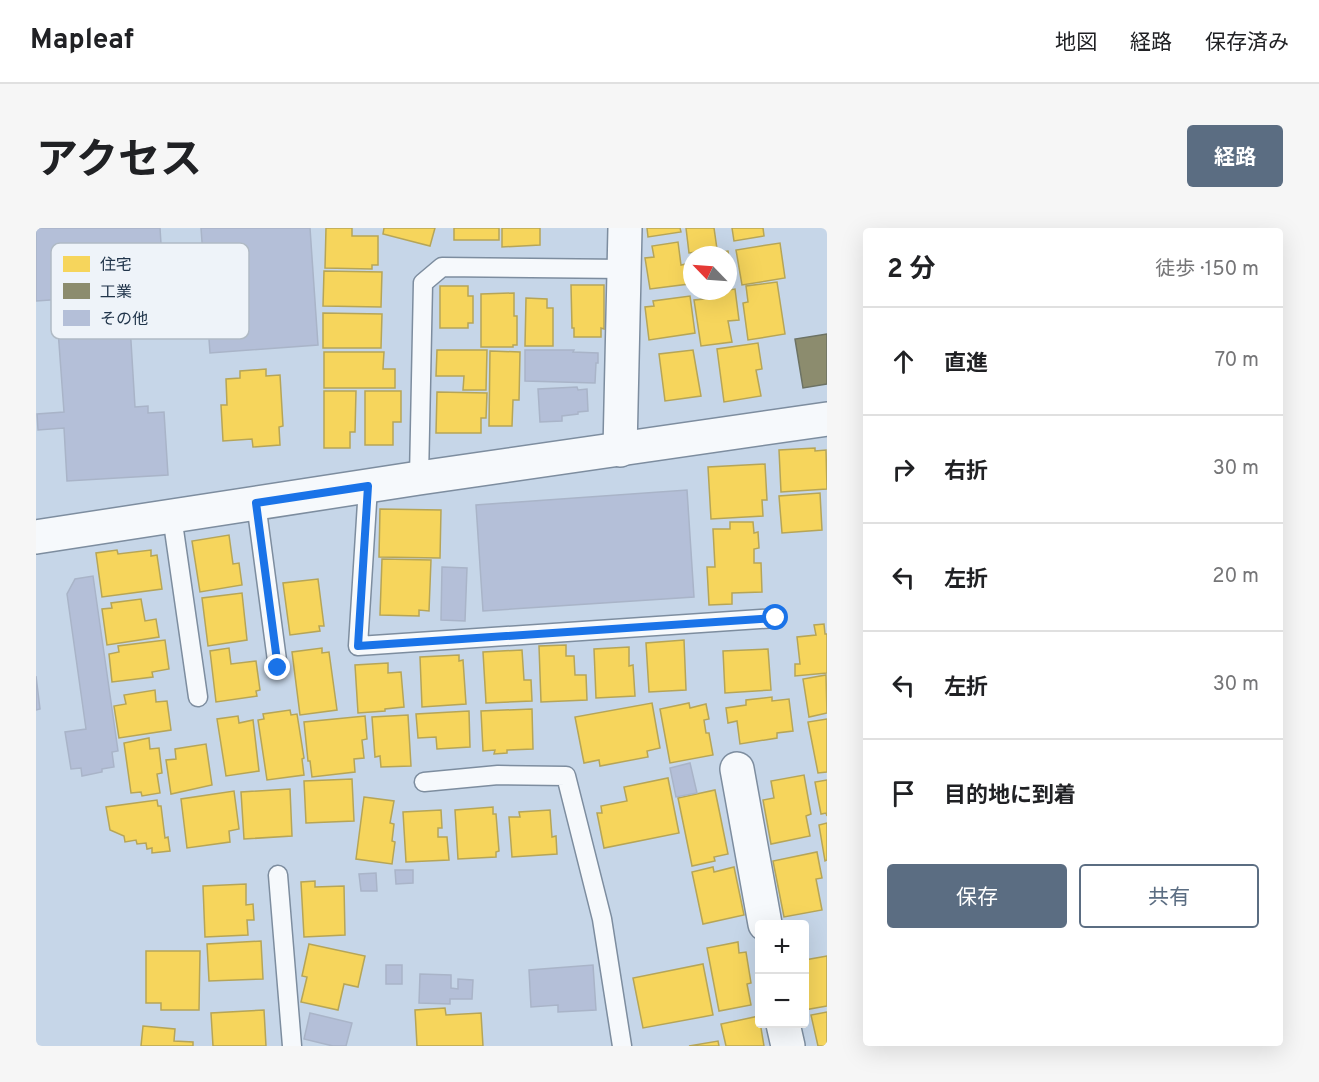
<!DOCTYPE html>
<html lang="ja">
<meta charset="utf-8">
<style>
:root{--surface:#fff;--page:#f6f6f6;--text:#202124;--muted:#757577;--line:#e0e0e0;--accent:#5b6d82}
body{margin:0;font-family:Overpass,"Noto Sans JP",sans-serif;background:var(--page);color:var(--text)}
.controls{position:absolute;right:18px;bottom:18px;display:grid;overflow:hidden;border-radius:6px;box-shadow:0 6px 24px #0002}
.controls button{width:54px;height:54px;display:grid;place-items:center;padding:0;border:0;border-bottom:2px solid var(--line);background:var(--surface);color:var(--text);font:30px sans-serif}
.compass{position:absolute;left:647px;top:18px;width:54px;height:54px;border-radius:50%;background:var(--surface);box-shadow:0 6px 24px #0002;rotate:295deg}
.stop{position:absolute;width:18px;height:18px;margin:-14px;border:4px solid #1a73e8;border-radius:50%;background:#fff}
.stop.end{background:#1a73e8;border-color:#fff;box-shadow:0 2px 6px #0008}
.list{margin:0;padding:0;list-style:none}
h2{display:flex;justify-content:space-between;align-items:center;height:78px;margin:0;padding:0 24px;font-size:26px}
h2 small{font-size:20px;font-weight:400;color:var(--muted)}
.list li{display:grid;grid-template-columns:39px 1fr auto;gap:18px;align-items:center;box-sizing:border-box;height:108px;padding:0 24px;border-top:2px solid var(--line)}
.list b{display:block;font-size:22px;white-space:nowrap}
.list em{font-size:20px;font-style:normal;color:var(--muted)}
.actions{display:flex;gap:12px;padding:18px 24px}
.actions a{flex:1;padding:14px 0;border:2px solid var(--accent);border-radius:6px;text-align:center;font-size:21px;color:var(--accent)}
.actions .main{background:var(--accent);color:#fff}
.icon{flex:none;width:33px;height:33px;fill:none;stroke:currentColor;stroke-width:2;stroke-linecap:round;stroke-linejoin:round}
.map{position:relative;flex:none;width:791px;height:818px;overflow:hidden;border-radius:6px}
header{display:flex;align-items:center;gap:36px;box-sizing:border-box;height:84px;padding:0 30px;background:var(--surface);border-bottom:2px solid var(--line)}
header strong{font-size:28px}
nav{display:flex;gap:33px;margin-inline-start:auto;font-size:21px}
.intro{display:flex;align-items:center;justify-content:space-between;box-sizing:border-box;height:144px;padding:0 36px}
h1{margin:0;font-size:42px}
.button{padding:15px 27px;border-radius:6px;background:var(--accent);color:#fff;font-size:21px;font-weight:700}
main{display:flex;gap:36px;padding:0 36px}
aside{flex:1;background:var(--surface);border-radius:6px;box-shadow:0 6px 24px #0002}
.map>svg:first-child{display:block}
.homes{fill:#f6d55c;stroke:#b6a557;stroke-width:1.5}
.industry{fill:#8c8c6e;stroke:#6c7264;stroke-width:1.5}
.building{fill:#b4bfd8;stroke:#a9b4c8;stroke-width:1.5}
.lines{fill:none;stroke-linecap:round;stroke-linejoin:round}
.lane-casing{stroke:#7d8d9f;stroke-width:21}
.street-casing{stroke:#7d8d9f;stroke-width:36}
.secondary-casing{stroke:#7d8d9f;stroke-width:36}
.lane{stroke:#f6f9fc;stroke-width:18}
.street{stroke:#f6f9fc;stroke-width:33}
.secondary{stroke:#f6f9fc;stroke-width:33}
.route{stroke:#1a73e8;stroke-width:8}
.key{fill:#eef3f9;stroke:#b0bac5;stroke-width:1.5}
.key-label{font-size:16px;fill:#21354b}
</style>
<header>
<strong>Mapleaf</strong>
<nav><a>地図</a><a>経路</a><a>保存済み</a></nav>
</header>
<div class="intro"><h1>アクセス</h1><a class="button">経路</a></div>
<main>
<div class="map">
<svg width="791" height="818" viewBox="0 0 791 818">
<rect width="100%" height="100%" fill="#c6d6e8"/>
<!-- homes -->
<g class="homes">
<path d="M290,0H316V8H342V37H336V41L289,40Z"/>
<path d="M348,0H399L394,18L347,6Z"/>
<rect x="418" y="0" width="45" height="12"/>
<path d="M466,0H504V17L466,19Z"/>
<path d="M611,0H644L645,4L612,9Z"/>
<path d="M650,0H678L681,21L653,25Z"/>
<path d="M696,0H727L728,8L698,13Z"/>
<path d="M642,14L645,37L650,36L653,56L614,61L609,30L618,29L616,18Z"/>
<path d="M744,15L749,50L706,57L700,22Z"/>
<path d="M692,23L696,51L692,52V27H664Z"/>
<path d="M288,43L346,44L345,79L287,78Z"/>
<path d="M741,54L749,106L712,112L707,75L712,74L710,58Z"/>
<path d="M535,57H568V101L565,100V109H538V100H536Z"/>
<path d="M404,58H432V68H437V95H432V100H404Z"/>
<path d="M699,61L703,92L692,93L696,114L665,118L658,72L668,71V66Z"/>
<path d="M478,65V88H481V117H477V119H445V66Z"/>
<path d="M654,68L659,105L613,112L609,79L618,78L617,73Z"/>
<path d="M490,70L511,71V80H517V118H489Z"/>
<path d="M287,85L346,86L345,120H287Z"/>
<path d="M722,115L726,141L720,142L725,168L688,174L681,121Z"/>
<path d="M401,122H451L450,162H427L428,148H400Z"/>
<path d="M657,122L665,168L629,173L623,126Z"/>
<path d="M454,123L484,124L483,172H477L476,198H453Z"/>
<path d="M288,124H348L347,141H359V160H288Z"/>
<path d="M230,141V148L244,147L247,198L243,199L244,217L217,219L216,211L187,213L185,177H191L190,151L204,150V143Z"/>
<path d="M288,163H320L319,204H314V220H288Z"/>
<path d="M329,163H365V194H357V217H329Z"/>
<path d="M401,164L451,165L450,190H445V205H400Z"/>
<path d="M779,220V223L790,222L791,261L745,264L743,222Z"/>
<path d="M729,236L731,272H726L727,288L675,291L672,239Z"/>
<path d="M784,265L786,302L746,305L743,268Z"/>
<path d="M344,281L405,282L404,330L343,329Z"/>
<path d="M694,294H717L718,305L722,304L723,320L718,321V335H725L726,364L696,365V376L673,377L671,339H679L677,301H694Z"/>
<path d="M193,307L197,336L203,335L206,357L164,364L156,313Z"/>
<path d="M81,322L82,326L115,322V328L121,327L126,361L66,369L60,325Z"/>
<path d="M346,331L395,332L393,383L383,382V388L344,387Z"/>
<path d="M282,351L288,398H283L284,403L254,407L247,355Z"/>
<path d="M206,365L211,412L172,418L166,370Z"/>
<path d="M105,371L109,393L120,391L123,409L71,417L66,381L76,380L75,375Z"/>
<path d="M788,396L789,406H791V445L759,448V436H764L761,409L780,407L778,397Z"/>
<path d="M129,412L133,441L116,444L117,449L76,454L73,426L83,424L82,418Z"/>
<path d="M648,412L650,462L613,464L610,415Z"/>
<path d="M530,417V428H538L539,447H550L551,472L505,474L503,418Z"/>
<path d="M593,419V438L597,437L599,468L560,470L558,421Z"/>
<path d="M193,420L195,436L220,433L224,462L220,463L221,468L180,474L174,423Z"/>
<path d="M286,420V425L293,424L301,482L264,487L256,424Z"/>
<path d="M732,421L735,462L689,465L687,423Z"/>
<path d="M486,422L488,452H495L496,473L450,475L447,424Z"/>
<path d="M423,427V433L427,432L430,476L386,479L384,429Z"/>
<path d="M352,435V445L365,444L368,479L349,481V483L322,485L319,437Z"/>
<path d="M790,447L791,485L773,489L767,451Z"/>
<path d="M119,462L120,474L131,473L135,502L83,510L78,478L90,476L88,467Z"/>
<path d="M736,469V473L753,471L757,503L741,505V510L704,516L701,493L692,495L690,480L710,477V472Z"/>
<path d="M616,475L624,520L611,523L612,529L564,538L563,532L548,535L539,489Z"/>
<path d="M653,475L654,480L670,476L673,491L668,492L670,505H673L677,527L634,535L624,481Z"/>
<path d="M496,481L497,521L471,522V525L458,526L459,522L447,523L445,483Z"/>
<path d="M254,482L255,487L261,486L268,530L266,531L268,547L231,552L222,492L228,491L227,486Z"/>
<path d="M433,483L434,519L401,521L400,509L382,510L380,486Z"/>
<path d="M372,487L375,538L345,539L344,528L339,529L336,489Z"/>
<path d="M202,488L203,495L217,492L223,543L190,548L181,491Z"/>
<path d="M329,488L331,511L326,512L328,530L318,531L319,544L276,549L274,533H272L268,494Z"/>
<path d="M791,491V544L782,545L772,494Z"/>
<path d="M113,510L114,521L123,520L126,545L121,546L124,565L106,568L105,564L95,565L88,515Z"/>
<path d="M170,516L176,557L135,566L130,532L140,531L139,521Z"/>
<path d="M768,547L775,586L770,588L774,608L735,616L727,572L738,570L735,553Z"/>
<path d="M632,550L643,605L568,620L561,585H566L565,578L591,573L588,559Z"/>
<path d="M316,551L318,593L270,595L268,553Z"/>
<path d="M791,552V588L790,585L785,586L779,554Z"/>
<path d="M254,561L256,608L208,611L205,564Z"/>
<path d="M679,562L692,626L678,629L679,633L656,638L642,570Z"/>
<path d="M198,563L203,601L193,603L194,614L151,620L145,571Z"/>
<path d="M328,569L358,573L354,595L358,596L356,613L359,614L356,636L320,631Z"/>
<path d="M121,572L122,578H125L129,610L132,609L134,623L116,625V620L111,621L110,615L101,616L100,612L89,614L88,608L74,602L70,579Z"/>
<path d="M457,579V586H460L463,623L460,624V629L422,631L419,582Z"/>
<path d="M405,582L406,600H402V609H411L413,632L370,634L367,584Z"/>
<path d="M514,582L516,609L520,608L521,626L476,629L473,589H484L483,584Z"/>
<path d="M791,595V632L789,633L783,597Z"/>
<path d="M781,624L786,650L780,651L786,682L748,689L737,633Z"/>
<path d="M677,639L678,644L698,639L708,687L667,696L656,644Z"/>
<path d="M279,653V659L308,658L309,707L268,709L265,654Z"/>
<path d="M210,656V677L217,676L218,692H211L212,707L169,709L167,658Z"/>
<path d="M225,713L227,751L173,753L171,716Z"/>
<path d="M702,714L703,725L710,724L715,755L711,756L715,777L683,783L671,720Z"/>
<path d="M273,716L329,728L322,759L308,756L302,782L265,774L271,749L266,748Z"/>
<path d="M110,723H164L163,782H125V775H110Z"/>
<path d="M791,728V778L768,782L769,732Z"/>
<path d="M667,736L677,787L607,800L597,750Z"/>
<path d="M409,780L410,787L445,785L447,818H381L379,782Z"/>
<path d="M228,782L230,818H177L175,785Z"/>
<path d="M791,784V818H782L775,787Z"/>
<path d="M723,788L728,818H690L685,796Z"/>
<path d="M107,798L139,801L138,813L157,814V818H105Z"/>
<path d="M682,813L683,818H653Z"/>
</g>
<!-- industry -->
<path class="industry" d="M791,106V156L767,160L759,111Z"/>
<!-- building -->
<g class="building">
<path d="M0,0H124L128,64L0,73Z"/>
<path d="M165,0H274L282,117L174,125Z"/>
<path d="M93,81L99,179L112,178V185L128,184L132,247L31,253L28,200L2,202L1,186L28,184L22,102H30L29,85Z"/>
<path d="M489,122H538L537,124L562,125V135H560L559,155L489,153Z"/>
<path d="M541,159L542,162L551,161L552,183L542,184V186L526,188V193L504,194L502,161Z"/>
<path d="M651,262L658,369L447,383L440,277Z"/>
<path d="M406,339L431,340L429,393L405,392Z"/>
<path d="M57,348L82,523L76,524L78,539L66,541V544L46,548L45,540L35,541L29,504L50,501L31,366L39,351Z"/>
<path d="M0,448L4,481L0,482Z"/>
<path d="M654,535L661,565L640,569L634,540Z"/>
<path d="M359,642H377V655L360,656Z"/>
<path d="M340,645L341,663H325L323,646Z"/>
<rect x="350" y="737" width="16" height="19"/>
<path d="M557,737L560,782L522,784V777L495,779L493,742Z"/>
<path d="M384,746L415,747V760L422,761V751L437,752L436,771H414V776L383,775Z"/>
<path d="M274,785L316,795L310,818H297L268,811Z"/>
</g>
<g class="lines">
<defs>
<g id="lane">
<path d="M383,250L387,55L406,39L588,41"/>
<path d="M332,259L322,418L740,390"/>
<path d="M220,275L242,440"/>
<path d="M136,288L162,469"/>
<path d="M388,554L462,547L530,548L566,691L586,818"/>
<path d="M242,647L256,818"/>
</g>
<g id="street">
<path d="M584,222L589,0"/>
<path d="M701,541L729,696"/>
<path d="M747,796L752,818"/>
</g>
<path id="secondary" d="M0,309L383,250L791,191"/>
</defs>
<!-- lane casing -->
<use href="#lane" class="lane-casing"/>
<!-- street casing -->
<use href="#street" class="street-casing"/>
<!-- secondary casing -->
<use href="#secondary" class="secondary-casing"/>
<!-- lane -->
<use href="#lane" class="lane"/>
<!-- street -->
<use href="#street" class="street"/>
<!-- secondary -->
<use href="#secondary" class="secondary"/>
</g>
<g class="lines">
<!-- route -->
<path class="route" d="M242,440L220,275L332,258L322,418L740,390"/>
</g>
<!-- legend -->
<rect x="15" y="15" width="198" height="96" rx="9" class="key"/>
<rect x="27" y="28" width="27" height="16" fill="#f6d55c"/>
<rect x="27" y="55" width="27" height="16" fill="#8c8c6e"/>
<rect x="27" y="82" width="27" height="16" fill="#b4bfd8"/>
<g class="key-label">
<text x="64" y="42">住宅</text>
<text x="64" y="69">工業</text>
<text x="64" y="96">その他</text>
</g>
</svg>
<div class="controls">
<button>+</button>
<button>−</button>
</div>
<svg class="compass" viewBox="-18 -18 36 36"><path d="M0-13l5 13h-10z" fill="#e53935"/><path d="M0 13l5-13h-10z" fill="#757577"/></svg>
<div class="stop" style="left:740px;top:390px"></div>
<div class="stop end" style="left:242px;top:440px"></div>
</div>
<aside>
<h2>2 分<small>徒歩 · 150 m</small></h2>
<ul class="list">
<li><svg class="icon" aria-label="ahead" viewBox="0 0 24 24"><path d="M12 20V5M6 11l6-6 6 6"/></svg><div><b>直進</b></div><em>70 m</em></li>
<li><svg class="icon" aria-label="right" viewBox="0 0 24 24"><path d="M7 20v-9h11M14 6l5 5-5 5"/></svg><div><b>右折</b></div><em>30 m</em></li>
<li><svg class="icon" aria-label="left" viewBox="0 0 24 24"><path d="M17 20v-9H6M10 6l-5 5 5 5"/></svg><div><b>左折</b></div><em>20 m</em></li>
<li><svg class="icon" aria-label="left" viewBox="0 0 24 24"><path d="M17 20v-9H6M10 6l-5 5 5 5"/></svg><div><b>左折</b></div><em>30 m</em></li>
<li><svg class="icon" aria-label="arrive" viewBox="0 0 24 24"><path d="M6 21V4h12l-3 4 3 4H6"/></svg><div><b>目的地に到着</b></div></li>
</ul>
<div class="actions"><a class="main">保存</a><a>共有</a></div>
</aside>
</main>
